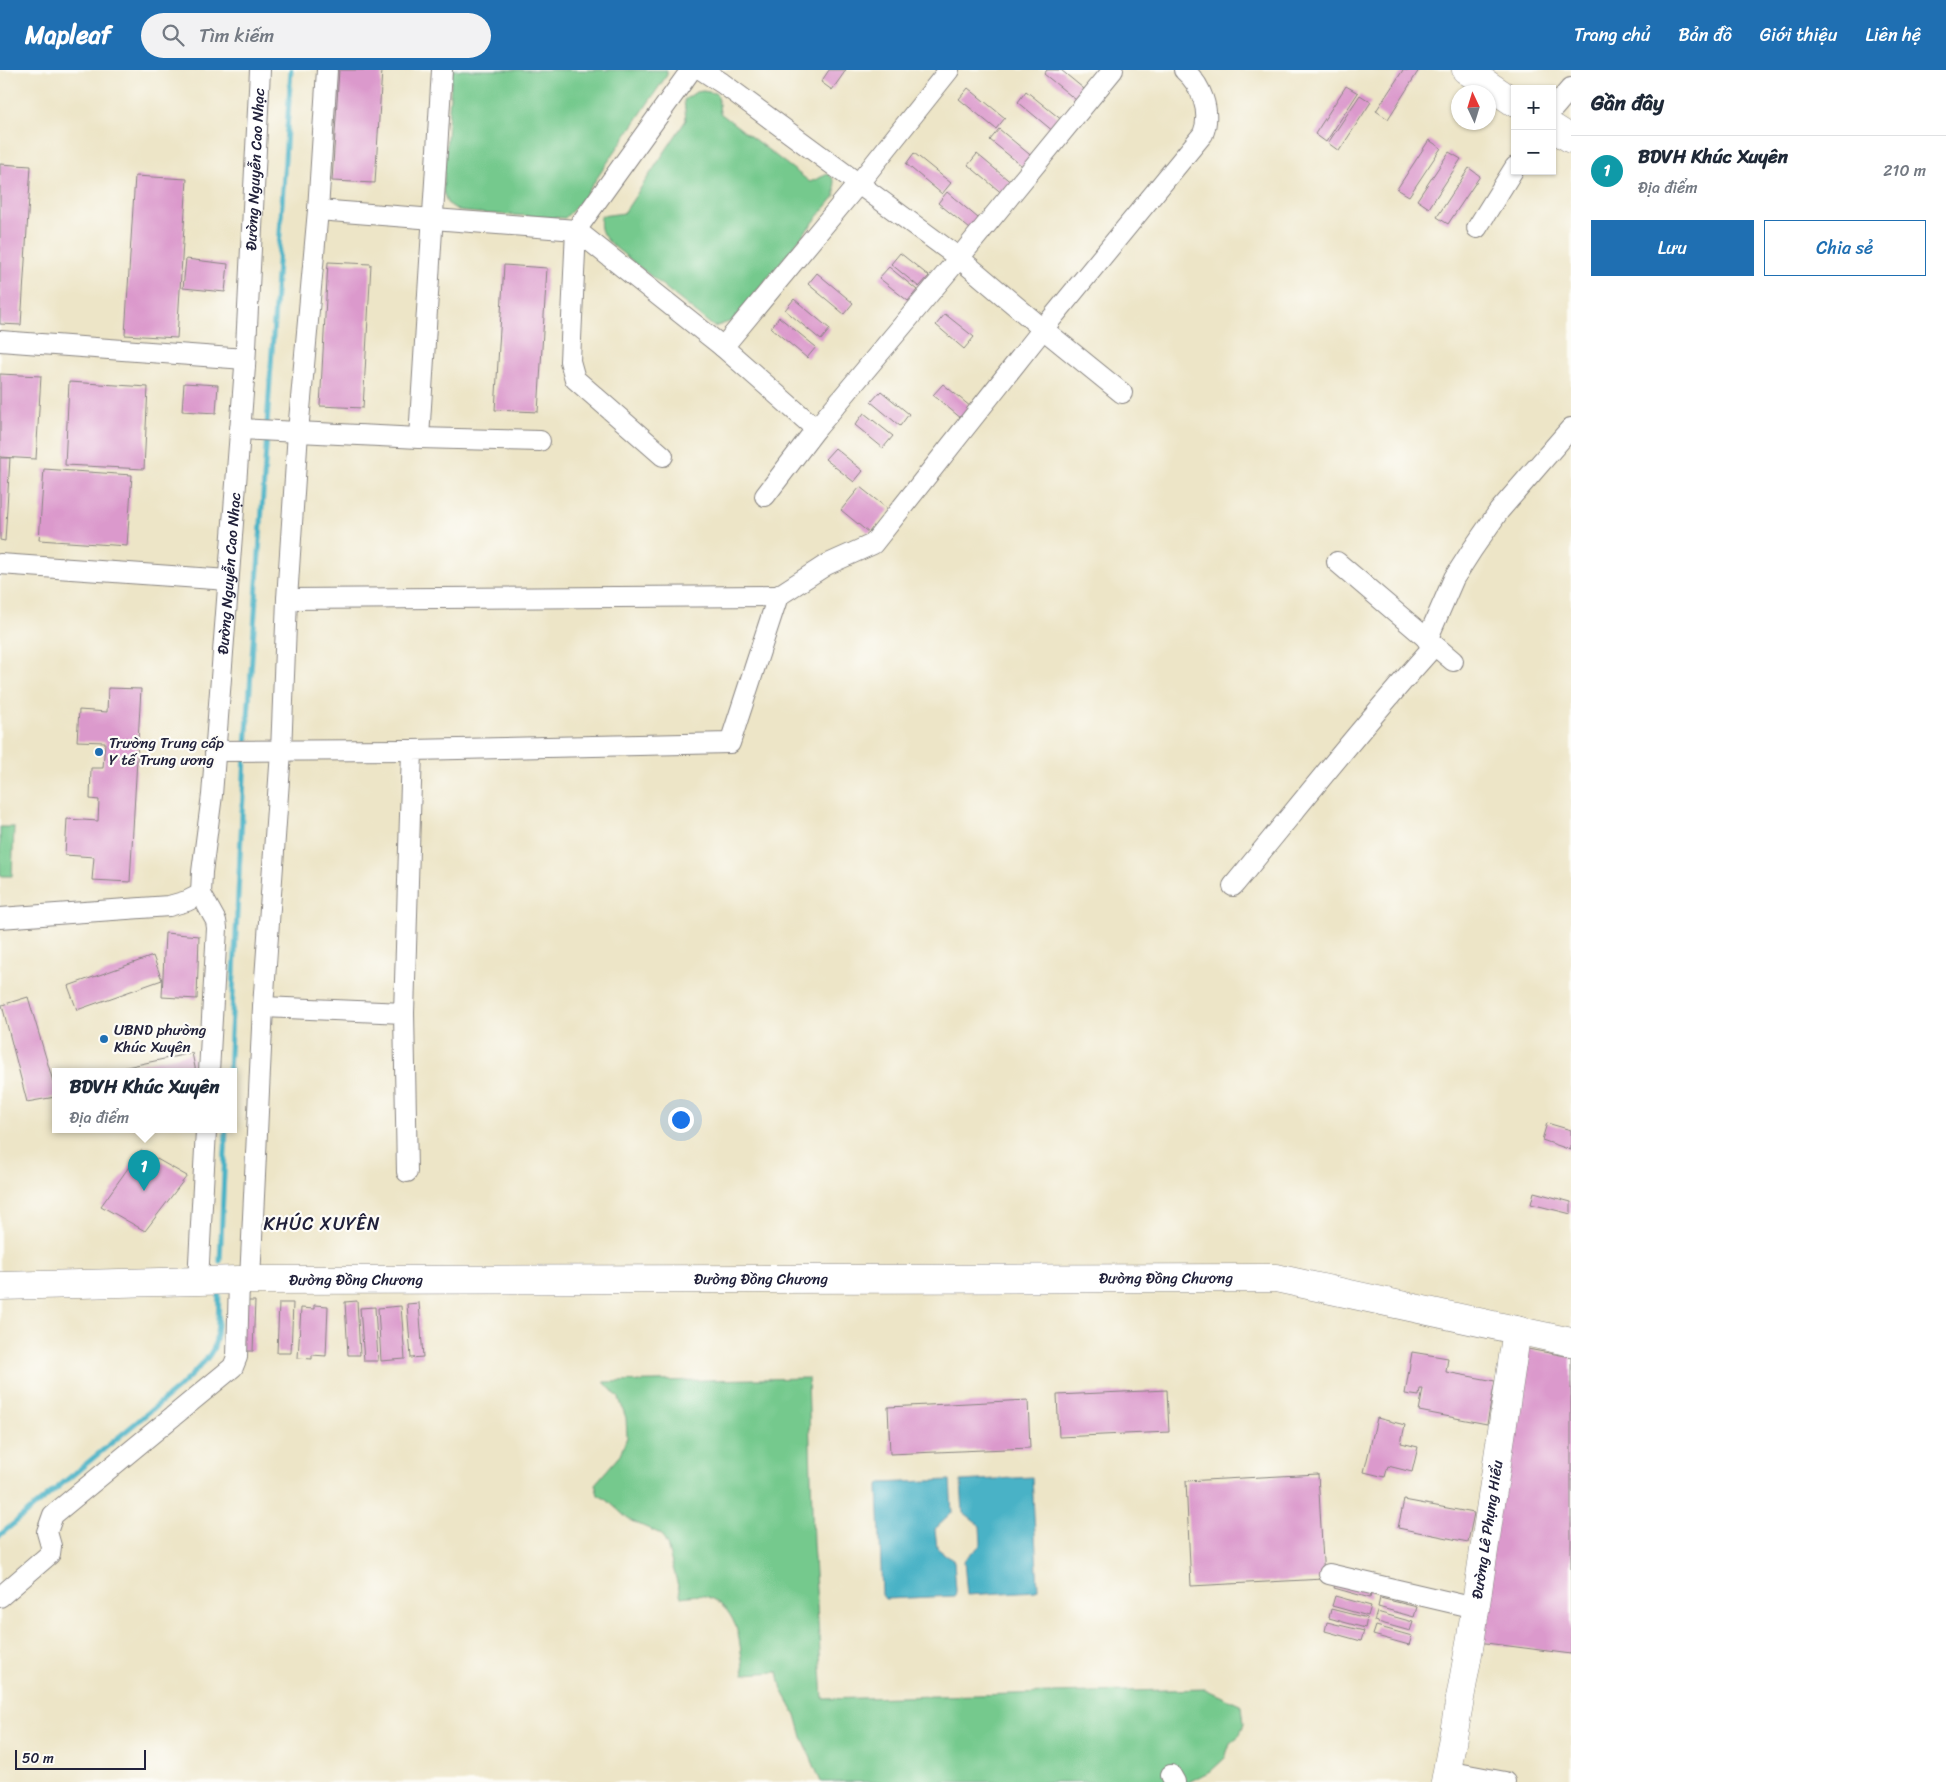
<!DOCTYPE html>
<html lang="vi">
<meta charset="utf-8">
<style>
:root{--surface:#fff;--page:#f2f2f3;--text:#1f2937;--muted:#747a83;--line:#e0e1e3;--accent:#1f6fb2}
body{margin:0;font-family:Sriracha,sans-serif;background:var(--page);color:var(--text)}
.controls{position:absolute;right:15px;top:15px;display:grid;overflow:hidden;border-radius:0px;box-shadow:0 1px 4px #0004}
.controls button{width:45px;height:45px;display:grid;place-items:center;padding:0;border:0;border-bottom:1px solid var(--line);background:var(--surface);color:var(--text);font:25px sans-serif}
.compass{position:absolute;left:1451px;top:15px;width:45px;height:45px;border-radius:50%;background:var(--surface);box-shadow:0 1px 4px #0004;rotate:356deg}
.scale{position:absolute;left:15px;bottom:12px;width:131px;box-sizing:border-box;padding-left:5px;border:2px solid #22223b;border-top:0;font-size:14px;line-height:18px;white-space:nowrap;color:#22223b;-webkit-text-stroke:4px #fdfcf7;paint-order:stroke}
.you{position:absolute;left:680px;top:1049px;width:18px;height:18px;margin:-12px;border:4px solid #fff;border-radius:50%;background:#1a73e8;box-shadow:0 0 0 8px #1a73e833}
.badge{display:grid;place-items:center;width:32px;height:32px;border-radius:50%;background:var(--accent);color:#fff;font-size:16px;font-weight:700}
.pin{position:absolute;translate:-50% -41px;filter:drop-shadow(0 1px 2px #0008)}
.pin::after{content:'';position:absolute;top:26px;width:18px;height:15px;background:inherit;clip-path:polygon(0 0,100% 0,50% 100%)}
.popup{position:absolute;left:52px;top:998px;width:185px;height:65px;box-sizing:border-box;display:grid;place-content:center;border-radius:0px;background:var(--surface);filter:drop-shadow(0 1px 4px #0005);font-size:16px;white-space:nowrap;color:var(--muted)}
.popup b{font-size:19px;color:var(--text)}
.popup::after{content:'';position:absolute;left:50%;top:100%;margin-left:-10px;border:10px solid transparent;border-top-color:var(--surface)}
.list{margin:0;padding:0;list-style:none}
h2{display:flex;justify-content:space-between;align-items:center;height:65px;margin:0;padding:0 20px;font-size:21px}
h2 small{font-size:16px;font-weight:400;color:var(--muted)}
.list li{display:grid;grid-template-columns:32px 1fr auto;gap:15px;align-items:center;box-sizing:border-box;height:70px;padding:0 20px;border-top:1px solid var(--line)}
.list b{display:block;font-size:19px;white-space:nowrap}
.list p{margin:0;font-size:16px;white-space:nowrap;color:var(--muted)}
.list em{font-size:16px;font-style:normal;color:var(--muted)}
.actions{display:flex;gap:10px;padding:15px 20px}
.actions a{flex:1;padding:11px 0;border:1px solid var(--accent);border-radius:0px;text-align:center;font-size:18px;color:var(--accent)}
.actions .main{background:var(--accent);color:#fff}
.icon{flex:none;width:28px;height:28px;fill:none;stroke:currentColor;stroke-width:2;stroke-linecap:round;stroke-linejoin:round}
.map{position:relative;flex:none;width:1571px;height:1712px;overflow:hidden}
header{display:flex;align-items:center;gap:30px;box-sizing:border-box;height:70px;padding:0 25px;background:var(--accent);color:#fff}
header strong{font-size:24px}
nav{display:flex;gap:28px;margin-inline-start:auto;font-size:18px}
.search{width:350px;height:45px;background:var(--page);display:flex;align-items:center;gap:12px;box-sizing:border-box;padding:0 18px;border-radius:28px;color:var(--muted);font-size:19px}
main{display:flex}
aside{flex:1;background:var(--surface)}
.map>svg:first-child{display:block}
.green{fill:#74c98d;stroke:#4b7664}
.water{fill:#48b2c6;stroke:#356a80}
.lines{fill:none;stroke-linecap:round;stroke-linejoin:round}
.stream{stroke:#48b2c6;stroke-width:5}
.building{fill:#db99cc}
.street-casing{stroke:#888481;stroke-width:22}
.secondary-casing{stroke:#888481;stroke-width:29}
.primary-casing{stroke:#888481;stroke-width:29}
.street{stroke:#fff;stroke-width:20}
.secondary{stroke:#fff;stroke-width:28}
.primary{stroke:#fff;stroke-width:28}
.poi-dot{fill:#1f6fb2;stroke:#fdfcf7;stroke-width:2}
.labels{text-anchor:middle;dominant-baseline:central;stroke-width:4.5;stroke-linejoin:round;paint-order:stroke}
.street-label{font-size:15px;fill:#22223b;stroke:#fdfcf7}
.poi-label{font-size:15px;fill:#22223b;stroke:#fdfcf7;text-anchor:start}
.quarter-label{font-size:18px;letter-spacing:1px;fill:#22223b;stroke:#fdfcf7}
</style>
<header>
<strong>Mapleaf</strong>
<div class="search"><svg class="icon" aria-label="search" viewBox="0 0 24 24"><circle cx="10" cy="10" r="6"/><path d="M15 15l6 6"/></svg>Tìm kiếm</div>
<nav><a>Trang chủ</a><a>Bản đồ</a><a>Giới thiệu</a><a>Liên hệ</a></nav>
</header>
<main>
<div class="map">
<svg width="1571" height="1712" viewBox="0 0 1571 1712">
<rect width="100%" height="100%" fill="#fdfcf7"/>
<filter id="ink" filterUnits="userSpaceOnUse"><feTurbulence type="fractalNoise" baseFrequency=".02" numOctaves="2"/><feDisplacementMap in="SourceGraphic" scale="10" xChannelSelector="R" yChannelSelector="G"/><feConvolveMatrix kernelMatrix="1 2 1 2 8 2 1 2 1" color-interpolation-filters="sRGB"/></filter>
<filter id="wash" filterUnits="userSpaceOnUse"><feTurbulence type="fractalNoise" baseFrequency=".0096" numOctaves="4" result="noise"/><feDisplacementMap in="SourceGraphic" scale="20" xChannelSelector="R" yChannelSelector="G"/><feGaussianBlur stdDeviation="1.12" result="paint"/><feColorMatrix in="noise" values="0 0 0 0 0 0 0 0 0 0 0 0 0 0 0 0 0 1.4 0 .05"/><feComposite in="paint" operator="in"/></filter>
<g filter="url(#wash)">
<rect width="100%" height="100%" fill="#ede5c7"/>
<!-- green -->
<g class="green">
<path d="M452,0H667V5L580,133L565,148L477,143L459,141L447,133L443,121Z"/>
<path d="M703,21L715,23L718,26L720,43L810,112L828,104C836,109 835,117 835,126L732,251L714,257L611,174C602,165 599,159 601,146L624,143L686,50L684,30L696,22Z"/>
<path d="M0,757H14L12,806H0Z"/>
<path d="M808,1308L813,1473L823,1629L1205,1619L1242,1636L1244,1653L1240,1665L1230,1673L1225,1688L1212,1700L1189,1712H821L802,1667L796,1645L782,1620L778,1602L744,1604C739,1573 741,1541 708,1527C701,1524 688,1526 681,1527L667,1475L661,1464L629,1450L607,1430L598,1425L595,1414L620,1385L627,1367L626,1348L619,1328L604,1312Z"/>
</g>
<!-- water -->
<g class="water">
<path d="M1032,1407L1038,1519L1036,1521L967,1525L964,1491L981,1474L980,1456L963,1443L961,1411Z"/>
<path d="M950,1410L952,1443L935,1459L937,1478L954,1491L956,1521L955,1526L885,1529L882,1525L878,1416L881,1413Z"/>
</g>
<g class="lines">
<!-- stream -->
<g class="stream">
<path d="M267,355L291,0"/>
<path d="M246,677L267,364"/>
<path d="M229,1002L245,686"/>
<path d="M220,1191L226,1060"/>
<path d="M0,1465L178,1318C189,1307 209,1290 214,1277C220,1259 218,1237 219,1218"/>
</g>
</g>
<g id="blocks">
<!-- building -->
<g class="building">
<path d="M339,0H382L375,113L332,111Z"/>
<path d="M829,0H846L832,20L821,12Z"/>
<path d="M1047,0H1061L1089,23L1081,34L1044,4Z"/>
<path d="M1403,0H1419L1388,49L1376,41Z"/>
<path d="M1346,16L1358,23L1326,72L1315,64Z"/>
<path d="M968,18L1005,48L996,59L959,29Z"/>
<path d="M1026,21L1063,51L1054,62L1018,32Z"/>
<path d="M1360,25L1371,32L1339,81L1328,73Z"/>
<path d="M999,59L1035,89L1027,100L990,70Z"/>
<path d="M1429,70L1441,78L1409,126L1397,119Z"/>
<path d="M1449,82L1461,89L1429,138L1417,130Z"/>
<path d="M914,83L951,113L942,124L906,94Z"/>
<path d="M977,84L1013,114L1004,125L968,95Z"/>
<path d="M0,94L31,96L21,255L0,254Z"/>
<path d="M1469,98L1480,106L1448,154L1437,147Z"/>
<path d="M135,106L187,109L177,268L125,265Z"/>
<path d="M947,122L984,153L975,163L938,133Z"/>
<path d="M900,183L929,206L919,217L891,194Z"/>
<path d="M186,189L228,194L225,222L183,218Z"/>
<path d="M328,192L371,194L363,338L320,336Z"/>
<path d="M504,195L547,198L538,342L495,340Z"/>
<path d="M889,197L917,220L908,231L879,208Z"/>
<path d="M817,203L853,233L844,244L808,214Z"/>
<path d="M794,229L830,259L821,270L785,240Z"/>
<path d="M945,244L974,267L964,279L936,255Z"/>
<path d="M779,247L816,277L807,288L771,258Z"/>
<path d="M0,304L41,306L36,389L0,387Z"/>
<path d="M69,312L148,317L144,399L65,395Z"/>
<path d="M184,313L218,315L216,343L182,341Z"/>
<path d="M943,314L971,337L962,349L933,325Z"/>
<path d="M881,321L909,344L900,356L871,332Z"/>
<path d="M864,343L893,366L883,378L855,355Z"/>
<path d="M835,378L863,401L854,412L825,389Z"/>
<path d="M0,388H10L5,471L0,470Z"/>
<path d="M44,399L132,405L127,476L39,470Z"/>
<path d="M860,417L889,440L869,463L841,440Z"/>
<path d="M108,618L141,619L130,812L92,810L94,787L65,785L67,749L98,751L99,730L90,729L91,698H103L105,672L77,671L79,640L107,642Z"/>
<path d="M165,863L199,866L197,929L162,927Z"/>
<path d="M153,886L162,910L77,940L68,916Z"/>
<path d="M28,927L55,1018V1027L27,1032L2,935Z"/>
<path d="M192,983L196,1002H124L122,998Z"/>
<path d="M1547,1053L1571,1060V1080L1542,1070Z"/>
<path d="M141,1080L187,1106L145,1161L101,1136Z"/>
<path d="M1534,1122L1571,1132V1144L1531,1134Z"/>
<path d="M242,1231H255L253,1281H239Z"/>
<path d="M357,1231L360,1285H348L345,1232Z"/>
<path d="M279,1233H293L291,1283H277Z"/>
<path d="M419,1233L423,1287L411,1288L407,1234Z"/>
<path d="M314,1235L328,1236L326,1286L312,1285V1289L298,1288L301,1238L314,1239Z"/>
<path d="M401,1236L405,1289L381,1291L378,1238Z"/>
<path d="M375,1237L378,1291H364L360,1238Z"/>
<path d="M1522,1278L1571,1287V1584L1478,1572Z"/>
<path d="M1412,1282L1448,1288L1446,1302L1495,1311L1487,1354L1419,1341L1423,1319H1420L1419,1326L1405,1324Z"/>
<path d="M1167,1320L1169,1362L1059,1367L1057,1325Z"/>
<path d="M1028,1330L1030,1378L890,1384L888,1337Z"/>
<path d="M1377,1348L1405,1355L1401,1373L1418,1377L1412,1402L1388,1396L1385,1407L1364,1402Z"/>
<path d="M1318,1404L1324,1509L1191,1516L1186,1411Z"/>
<path d="M1404,1430L1474,1443L1468,1472L1398,1458Z"/>
<path d="M1336,1509L1372,1519L1370,1528L1334,1518Z"/>
<path d="M1335,1526L1371,1536L1368,1546L1332,1536Z"/>
<path d="M1380,1528L1417,1537L1414,1547L1378,1537Z"/>
<path d="M1331,1539L1367,1548L1365,1558L1329,1548Z"/>
<path d="M1377,1542L1413,1552L1410,1561L1374,1551Z"/>
<path d="M1327,1552L1364,1561L1361,1571L1325,1561Z"/>
<path d="M1376,1556L1412,1566L1409,1575L1373,1565Z"/>
</g>
</g>
</g>
<g filter="url(#ink)">
<use href="#blocks" fill-opacity="0" stroke="#888481" stroke-width="1"/>
<g class="lines">
<defs>
<g id="street">
<path d="M702,0L722,13L959,188L1043,259L873,474L826,495L778,526"/>
<path d="M1552,40L1571,18"/>
<path d="M318,140L576,160L723,277L816,359"/>
<path d="M1477,158L1515,97"/>
<path d="M0,271L245,289"/>
<path d="M723,277L859,113L949,0"/>
<path d="M1122,323L1043,259L1203,64C1212,41 1201,15 1184,0"/>
<path d="M240,359L419,368L540,371"/>
<path d="M419,368L442,0"/>
<path d="M663,386L575,309L570,291L576,160L691,0"/>
<path d="M765,426L816,359L959,188L1113,0"/>
<path d="M1337,492L1453,591"/>
<path d="M0,494L228,510"/>
<path d="M287,529L778,526L730,673L412,680L404,943L407,1102"/>
<path d="M1427,570L1454,508L1472,480L1499,441L1571,358"/>
<path d="M215,681L412,680"/>
<path d="M1233,816C1300,735 1364,653 1434,576"/>
<path d="M0,848L169,836L187,831L201,824"/>
<path d="M263,937L404,943"/>
<path id="s1" d="M209,1002L217,858L216,851L201,824L202,802L212,725L245,297L260,0"/>
<path d="M250,1210L263,937L281,682L287,529L298,362L318,140L327,0"/>
<path d="M198,1211L206,1060"/>
<path d="M1329,1504L1475,1538"/>
<path d="M0,1527L50,1484L51,1476L47,1462L53,1445L233,1297L237,1287L239,1210"/>
<path d="M1447,1701L1505,1712"/>
<path d="M1171,1705L1175,1712"/>
</g>
<g id="secondary">
<path id="s2" d="M0,1216L239,1210L1276,1208L1571,1272"/>
<path id="s3" d="M1445,1712L1471,1567L1517,1260"/>
</g>
<g id="primary">
<path d="M1466,0L1515,33"/>
<path d="M1552,57L1571,69"/>
</g>
</defs>
<!-- street casing -->
<use href="#street" class="street-casing"/>
<!-- secondary casing -->
<use href="#secondary" class="secondary-casing"/>
<!-- primary casing -->
<use href="#primary" class="primary-casing"/>
<!-- street -->
<use href="#street" class="street"/>
<!-- secondary -->
<use href="#secondary" class="secondary"/>
<!-- primary -->
<use href="#primary" class="primary"/>
</g>
</g>
<!-- markers -->
<g class="poi-dot">
<circle cx="99" cy="682" r="5"/>
<circle cx="104" cy="969" r="5"/>
</g>
<g class="labels">
<!-- street labels -->
<g class="street-label">
<text stroke="none"><textPath href="#s1" startOffset="909">Đường Nguyễn Cao Nhạc</textPath></text>
<text stroke="none"><textPath href="#s1" startOffset="504">Đường Nguyễn Cao Nhạc</textPath></text>
<text stroke="none"><textPath href="#s2" startOffset="1166">Đường Đồng Chương</textPath></text>
<text stroke="none"><textPath href="#s2" startOffset="761">Đường Đồng Chương</textPath></text>
<text stroke="none"><textPath href="#s2" startOffset="356">Đường Đồng Chương</textPath></text>
<text stroke="none"><textPath href="#s3" startOffset="256">Đường Lê Phụng Hiểu</textPath></text>
</g>
<!-- poi labels -->
<g class="poi-label">
<text x="109" y="673">Trường Trung cấp<tspan x="109" dy="17">Y tế Trung ương</tspan></text>
<text x="114" y="960">UBND phường<tspan x="114" dy="17">Khúc Xuyên</tspan></text>
</g>
<!-- quarter labels -->
<g class="quarter-label">
<text x="322" y="1154">KHÚC XUYÊN</text>
</g>
</g>
</svg>
<div class="controls">
<button>+</button>
<button>−</button>
</div>
<svg class="compass" viewBox="-18 -18 36 36"><path d="M0-13l5 13h-10z" fill="#e53935"/><path d="M0 13l5-13h-10z" fill="#747a83"/></svg>
<div class="scale">50 m</div>
<div class="you"></div>
<div class="pin badge" style="left:144px;top:1121px;background:#0f9aa8">1</div>
<div class="popup"><b>BDVH Khúc Xuyên</b>Địa điểm</div>
</div>
<aside>
<h2>Gần đây<small></small></h2>
<ul class="list">
<li><span class="badge" style="background:#0f9aa8">1</span><div><b>BDVH Khúc Xuyên</b><p>Địa điểm</p></div><em>210 m</em></li>
</ul>
<div class="actions"><a class="main">Lưu</a><a>Chia sẻ</a></div>
</aside>
</main>
